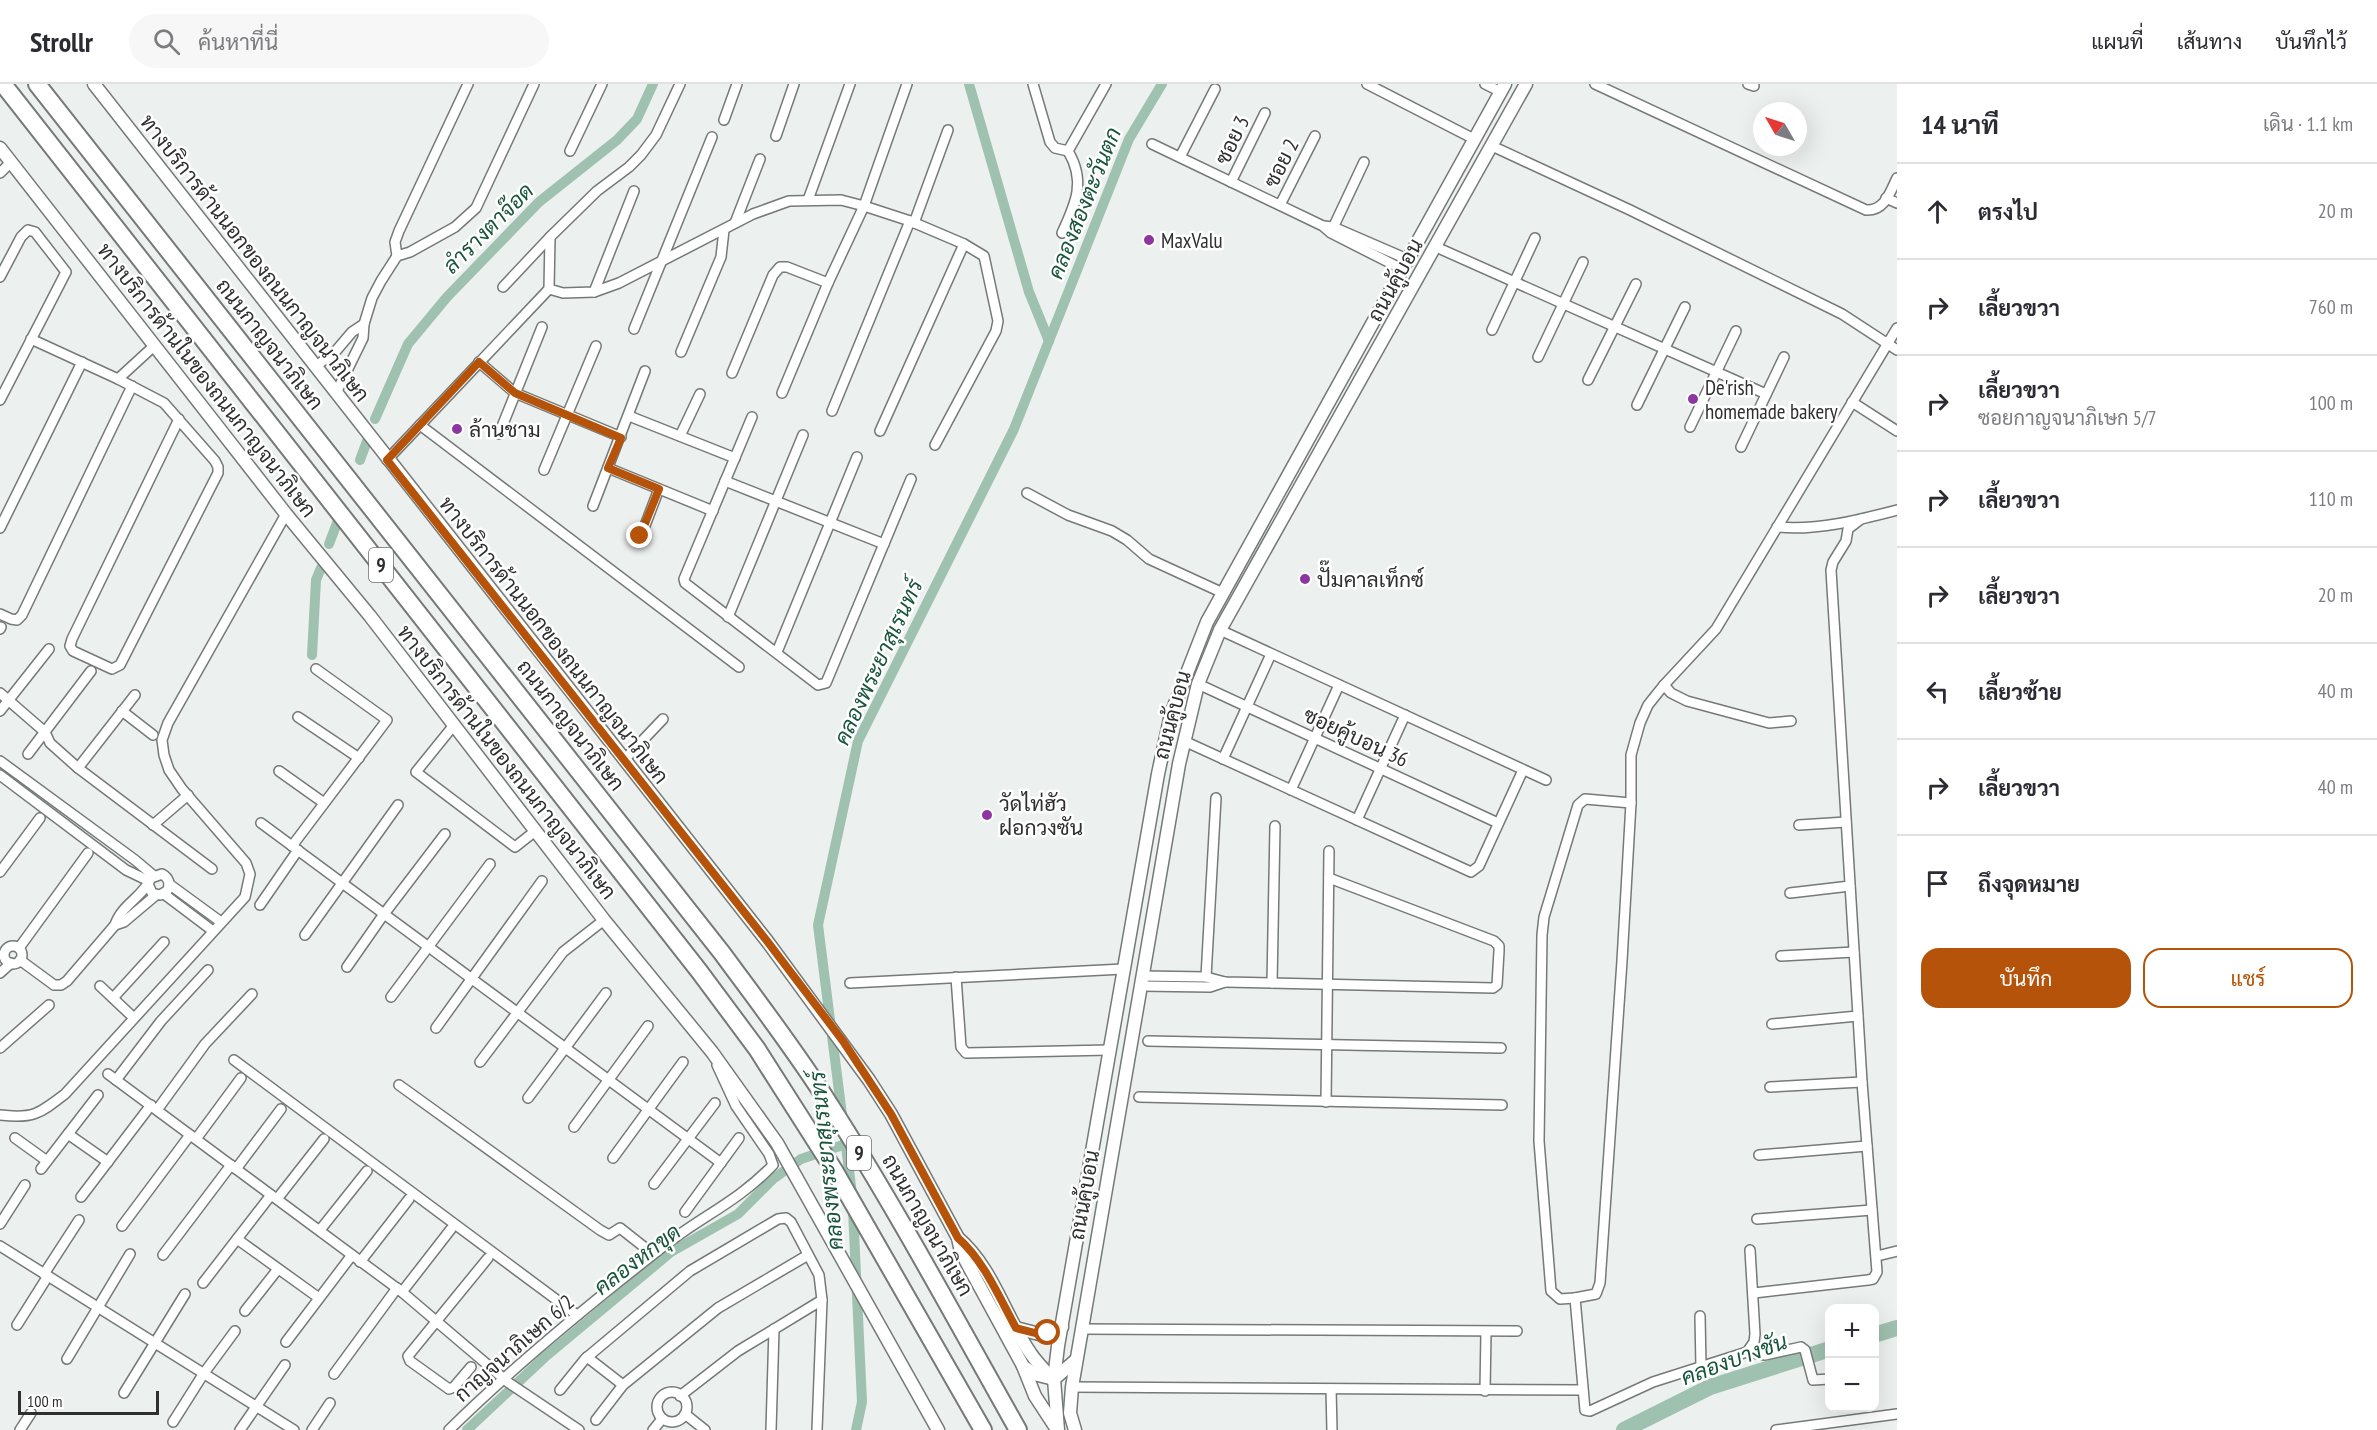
<!DOCTYPE html>
<html lang="th">
<meta charset="utf-8">
<style>
:root{--surface:#fff;--page:#f7f7f7;--text:#2b2b33;--muted:#7c7c81;--line:#e1e1e2;--accent:#b45309}
body{margin:0;font-family:"PT Sans Narrow",Sarabun,sans-serif;background:var(--page);color:var(--text)}
.controls{position:absolute;right:18px;bottom:18px;display:grid;overflow:hidden;border-radius:12px;box-shadow:0 6px 24px #0002}
.controls button{width:54px;height:54px;display:grid;place-items:center;padding:0;border:0;border-bottom:2px solid var(--line);background:var(--surface);color:var(--text);font:30px sans-serif}
.compass{position:absolute;left:1753px;top:18px;width:54px;height:54px;border-radius:50%;background:var(--surface);box-shadow:0 6px 24px #0002;rotate:309deg}
.scale{position:absolute;left:18px;bottom:15px;width:141px;box-sizing:border-box;padding-left:6px;border:3px solid #2e2f2e;border-top:0;font-size:16px;line-height:21px;white-space:nowrap;color:#2e2f2e;-webkit-text-stroke:4px #fff;paint-order:stroke}
.stop{position:absolute;width:18px;height:18px;margin:-14px;border:4px solid #b45309;border-radius:50%;background:#fff}
.stop.end{background:#b45309;border-color:#fff;box-shadow:0 2px 6px #0008}
.list{margin:0;padding:0;list-style:none}
h2{display:flex;justify-content:space-between;align-items:center;height:78px;margin:0;padding:0 24px;font-size:26px}
h2 small{font-size:20px;font-weight:400;color:var(--muted)}
.list li{display:grid;grid-template-columns:39px 1fr auto;gap:18px;align-items:center;box-sizing:border-box;height:96px;padding:0 24px;border-top:2px solid var(--line)}
.list b{display:block;font-size:22px;white-space:nowrap}
.list p{margin:0;font-size:20px;white-space:nowrap;color:var(--muted)}
.list em{font-size:20px;font-style:normal;color:var(--muted)}
.actions{display:flex;gap:12px;padding:18px 24px}
.actions a{flex:1;padding:14px 0;border:2px solid var(--accent);border-radius:18px;text-align:center;font-size:21px;color:var(--accent)}
.actions .main{background:var(--accent);color:#fff}
.icon{flex:none;width:33px;height:33px;fill:none;stroke:currentColor;stroke-width:2;stroke-linecap:round;stroke-linejoin:round}
.map{position:relative;flex:none;width:1897px;height:1346px;overflow:hidden}
header{display:flex;align-items:center;gap:36px;box-sizing:border-box;height:84px;padding:0 30px;background:var(--surface);border-bottom:2px solid var(--line)}
header strong{font-size:28px}
nav{display:flex;gap:33px;margin-inline-start:auto;font-size:21px}
.search{width:420px;height:54px;background:var(--page);display:flex;align-items:center;gap:15px;box-sizing:border-box;padding:0 21px;border-radius:33px;color:var(--muted);font-size:22px}
main{display:flex}
aside{flex:1;background:var(--surface)}
.map>svg:first-child{display:block}
.lines{fill:none;stroke-linecap:round;stroke-linejoin:round}
.canal{stroke:#9fc1af;stroke-width:10}
.river{stroke:#9fc1af;stroke-width:16}
.minor-casing{stroke:#757977;stroke-width:12}
.secondary-casing{stroke:#757977;stroke-width:15}
.motorway-casing{stroke:#757977;stroke-width:20}
.minor{stroke:#fff;stroke-width:9}
.secondary{stroke:#fff;stroke-width:12}
.motorway{stroke:#fff;stroke-width:16}
.route{stroke:#b45309;stroke-width:8}
.poi-dot{fill:#8d35a1;stroke:#fff;stroke-width:2}
.labels{text-anchor:middle;dominant-baseline:central;stroke-width:5;stroke-linejoin:round;paint-order:stroke}
.shield{fill:#fff;stroke:#6d6d6d;stroke-width:1.5}
.shield-label{font-size:20px;font-weight:bold;fill:#2e2f2e}
.street-label{font-size:21px;fill:#2e2f2e;stroke:#fff}
.poi-label{font-size:21px;fill:#2e2f2e;stroke:#fff;text-anchor:start}
.water-label{font-size:22px;font-style:italic;fill:#18553c;stroke:#fff}
</style>
<header>
<strong>Strollr</strong>
<div class="search"><svg class="icon" aria-label="search" viewBox="0 0 24 24"><circle cx="10" cy="10" r="6"/><path d="M15 15l6 6"/></svg>ค้นหาที่นี่</div>
<nav><a>แผนที่</a><a>เส้นทาง</a><a>บันทึกไว้</a></nav>
</header>
<main>
<div class="map">
<svg width="1897" height="1346" viewBox="0 0 1897 1346">
<rect width="100%" height="100%" fill="#ecf0ee"/>
<g class="lines">
<!-- canal -->
<g class="canal">
<path d="M969,0L1029,208L1049,257"/>
<path d="M375,335L408,260L447,213L539,118L617,56L637,35L653,0"/>
<path d="M360,376L367,357"/>
<path d="M329,460L337,439"/>
<path d="M312,571L316,496L321,484"/>
<path d="M852,1110L818,841L858,657L1014,345L1129,55L1162,0"/>
<path d="M853,1126L862,1318L856,1346"/>
<path d="M467,1346L545,1273L671,1168L738,1130L773,1095L801,1075L846,1060"/>
</g>
<!-- river -->
<g class="river">
<path d="M1874,1251L1897,1244"/>
<path d="M1624,1346L1710,1303L1830,1265"/>
</g>
<defs>
<g id="minor">
<path d="M680,0L656,51L641,71L629,83L597,107L550,153L549,205L563,209L594,208L619,199L753,130L789,117L841,116L864,122L910,137L964,160L984,172L998,237L996,247L935,361"/>
<path d="M1033,0L1050,58L1055,64L1068,67L1106,0"/>
<path d="M1367,0L1474,55"/>
<path d="M1485,0L1501,8"/>
<path d="M1595,0L1866,126C1885,127 1890,108 1897,94"/>
<path d="M1748,0L1754,2"/>
<path d="M724,36L737,0"/>
<path d="M776,52L794,0"/>
<path d="M1152,60L1323,142L1331,149L1402,185"/>
<path d="M1492,62L1630,126L1842,230L1897,266"/>
<path d="M570,67L602,0"/>
<path d="M1180,73L1215,5"/>
<path d="M0,89L11,78"/>
<path d="M1231,98L1265,29"/>
<path d="M1886,114L1897,119"/>
<path d="M808,116L850,0"/>
<path d="M1280,121L1315,52"/>
<path d="M735,139L760,75"/>
<path d="M914,139L948,46"/>
<path d="M1323,142L1333,143L1407,175"/>
<path d="M1332,146L1364,78"/>
<path d="M1062,149C1076,119 1086,97 1068,67"/>
<path d="M1436,163L1766,310"/>
<path d="M397,172L395,158L399,147L468,0"/>
<path d="M0,193L21,153L28,146L35,148L66,188L0,316"/>
<path d="M503,203L550,153"/>
<path d="M594,208L634,107"/>
<path d="M634,245L712,53"/>
<path d="M1492,246L1535,154"/>
<path d="M31,255L118,295L164,319L215,377L218,383V389L120,581L112,585L73,567L70,562L72,555L179,335"/>
<path d="M681,268L721,173L724,146"/>
<path d="M1538,273L1583,178"/>
<path d="M479,278L515,309L621,353"/>
<path d="M316,282L335,268L352,248L364,240"/>
<path d="M732,289L773,191L780,183H787L828,199"/>
<path d="M118,295L154,262"/>
<path d="M1588,296L1636,200"/>
<path d="M336,309L363,254L364,240L372,214L381,197L397,172L410,168L455,143L476,124L534,0"/>
<path d="M782,309L828,199L864,122L907,0"/>
<path d="M1852,318L1897,347"/>
<path d="M1637,321L1685,223"/>
<path d="M832,327L910,137"/>
<path d="M629,332L735,374"/>
<path d="M752,333L684,495L685,499L818,601L826,599L911,395"/>
<path d="M420,341L739,583"/>
<path d="M1690,343L1736,247"/>
<path d="M880,347L964,160"/>
<path d="M499,350L542,243"/>
<path d="M680,352L700,310"/>
<path d="M1741,363L1784,273"/>
<path d="M387,376L549,205"/>
<path d="M608,384L713,427"/>
<path d="M544,386L596,262"/>
<path d="M725,397L884,460"/>
<path d="M1027,409L1068,431L1112,447L1127,456L1149,475L1223,509"/>
<path d="M593,422L645,287"/>
<path d="M1777,443C1817,447 1859,436 1897,426"/>
<path d="M0,444L82,278"/>
<path d="M641,452L659,405"/>
<path d="M0,530L11,535L17,536L22,531L132,302"/>
<path d="M728,533L803,351"/>
<path d="M0,545L1,543"/>
<path d="M1220,546L1546,696"/>
<path d="M777,568L857,373"/>
<path d="M1198,600L1498,739"/>
<path d="M1664,601L1671,609L1687,617L1769,639L1791,637"/>
<path d="M0,609L45,648L50,659L78,684L212,785"/>
<path d="M0,627L49,565"/>
<path d="M122,627L153,651"/>
<path d="M298,633L359,674"/>
<path d="M454,641L416,688L515,763L534,748"/>
<path d="M1184,657L1471,788L1479,782L1523,686"/>
<path d="M28,670L91,587"/>
<path d="M1223,675L1271,570"/>
<path d="M624,676L663,635"/>
<path d="M0,677L135,776L154,792"/>
<path d="M78,684L135,611"/>
<path d="M279,687L324,719"/>
<path d="M0,691L126,786L149,797"/>
<path d="M1291,706L1339,601"/>
<path d="M1357,736L1405,631"/>
<path d="M261,739L721,1079"/>
<path d="M153,741L188,711"/>
<path d="M1799,741L1846,738"/>
<path d="M292,762L387,636L316,585"/>
<path d="M0,788L40,734"/>
<path d="M169,800L221,838"/>
<path d="M1790,809L1850,802"/>
<path d="M164,810L213,847"/>
<path d="M260,821L298,766"/>
<path d="M115,841L124,838L156,811"/>
<path d="M305,851L398,721"/>
<circle cx="13" cy="871" r="9"/>
<path d="M19,864L88,769"/>
<path d="M1781,872L1854,868"/>
<path d="M20,876L54,901H61L67,897L115,841C121,821 143,813 151,794L162,790C169,794 171,800 167,807L160,811L152,809L149,802"/>
<path d="M347,883L384,830L445,750"/>
<path d="M0,889L11,879"/>
<path d="M1142,892L1206,893L1225,898L1493,904L1497,901L1499,867V862L1494,857L1329,794"/>
<path d="M956,893L961,963L966,969L1109,966"/>
<path d="M1206,893L1216,714"/>
<path d="M850,899L1123,885"/>
<path d="M1272,899L1275,742"/>
<path d="M100,902L134,934"/>
<path d="M1141,902L1210,903L1225,898"/>
<path d="M391,913L490,780"/>
<path d="M113,914L164,858"/>
<path d="M1772,940L1858,932"/>
<path d="M436,944L542,797"/>
<path d="M1148,957L1501,964"/>
<path d="M0,964L49,921"/>
<path d="M234,976L577,1231"/>
<path d="M480,978L563,868L604,836"/>
<path d="M108,990L402,1208L509,1299L579,1346"/>
<path d="M116,996L161,937L208,886"/>
<path d="M399,1001L600,1146L609,1151L620,1144L653,1170"/>
<path d="M1770,1003L1862,998"/>
<path d="M1139,1013L1502,1021"/>
<path d="M528,1014L606,909"/>
<path d="M1326,1018L1329,767"/>
<path d="M157,1026L205,960L252,910"/>
<path d="M0,1031C33,1035 39,1030 65,1010L245,813L250,790L246,779L182,705L169,686L164,671L162,656L168,639L286,430"/>
<path d="M574,1043L648,942"/>
<path d="M68,1050L108,1078"/>
<path d="M15,1054L47,1077"/>
<path d="M196,1055L241,994"/>
<path d="M1759,1071L1867,1062"/>
<path d="M613,1074L683,978"/>
<path d="M41,1085L98,1011"/>
<path d="M236,1085L281,1025"/>
<path d="M654,1100L715,1019"/>
<path d="M81,1113L151,1021"/>
<path d="M277,1115L324,1055"/>
<path d="M685,1128L739,1054"/>
<path d="M1757,1135L1872,1126"/>
<path d="M0,1140L25,1101"/>
<path d="M122,1142L190,1051"/>
<path d="M320,1146L367,1087"/>
<path d="M237,1155L319,1214"/>
<path d="M0,1162L294,1346"/>
<path d="M1750,1166L1755,1250L1754,1258L1747,1268L1653,1298L1590,1327L1585,1326L1575,1214L1596,1210L1600,1199L1622,877L1631,719V671L1640,639L1648,621L1664,601L1716,545L1897,244"/>
<path d="M163,1171L231,1081"/>
<path d="M1877,1172L1897,1167"/>
<path d="M360,1178L409,1115"/>
<path d="M44,1190L79,1136"/>
<path d="M203,1199L271,1111"/>
<path d="M402,1208L451,1145"/>
<path d="M1754,1209L1868,1196L1873,1195L1877,1188L1862,998L1831,486L1833,478L1846,457L1848,445L1861,435"/>
<path d="M1575,1214L1560,1215L1551,1207L1539,1057L1542,851L1544,833L1578,721L1585,715L1631,719"/>
<path d="M245,1227L278,1185"/>
<path d="M1700,1232L1701,1283"/>
<path d="M17,1241L48,1192"/>
<path d="M1081,1245L1517,1247"/>
<path d="M286,1258L352,1171"/>
<path d="M1747,1268L1765,1271L1801,1263L1805,1266L1813,1296L1830,1295"/>
<path d="M587,1273L623,1301"/>
<path d="M67,1275L130,1170"/>
<path d="M471,1283L454,1303L449,1305L410,1277L408,1272L488,1174"/>
<path d="M334,1290L397,1204"/>
<path d="M1072,1303L1582,1306"/>
<path d="M1331,1305L1332,1346"/>
<path d="M560,1306L585,1275L690,1187L778,1135L786,1134L791,1138L819,1191L822,1216"/>
<path d="M1485,1307L1486,1248"/>
<circle cx="672" cy="1323" r="15"/>
<path d="M124,1309L185,1210"/>
<path d="M680,1312L738,1267L822,1216L817,1346"/>
<path d="M685,1330L705,1346"/>
<path d="M596,1336L623,1301L718,1224L808,1171"/>
<path d="M173,1338L204,1289L235,1247"/>
<path d="M20,1346L31,1329"/>
<path d="M240,1346L285,1281"/>
<path d="M312,1346L330,1319"/>
<path d="M449,1346C515,1281 587,1222 660,1165C698,1134 738,1118 773,1081L769,1070L736,1022L717,981"/>
<path d="M653,1346L662,1335"/>
<path d="M771,1346L774,1245"/>
<path d="M1776,1346L1897,1330"/>
</g>
<g id="secondary">
<path d="M94,0L767,857L869,996L891,1030L958,1154L961,1168L1023,1282L1034,1290L1054,1295L1076,1276"/>
<path d="M0,64L286,430L370,532L604,836L712,968L777,1059L938,1346"/>
<path d="M958,1154C993,1184 1005,1233 1031,1270C1037,1279 1045,1287 1053,1295"/>
<path d="M1016,1244L1039,1250L1062,1243"/>
<path d="M1023,1282L1035,1312L1056,1344"/>
<path d="M1058,1346L1054,1295L1058,1262L1158,690L1171,630L1207,538L1505,0"/>
<path d="M1075,1346L1070,1329L1072,1303L1179,680L1198,600L1220,546L1526,0"/>
</g>
<g id="motorway">
<path d="M3,0L699,887L757,965L834,1086L983,1346"/>
<path d="M37,0L722,869C758,918 795,966 828,1018C896,1124 956,1236 1018,1346"/>
</g>
</defs>
<!-- minor casing -->
<use href="#minor" class="minor-casing"/>
<!-- secondary casing -->
<use href="#secondary" class="secondary-casing"/>
<!-- motorway casing -->
<use href="#motorway" class="motorway-casing"/>
<!-- minor -->
<use href="#minor" class="minor"/>
<!-- secondary -->
<use href="#secondary" class="secondary"/>
<!-- motorway -->
<use href="#motorway" class="motorway"/>
</g>
<g class="lines">
<!-- route -->
<path class="route" d="M640,452L659,405L608,384L621,354L515,309L479,278L387,376L767,857L843,957L891,1030L958,1154C984,1177 999,1213 1016,1244L1039,1250L1048,1249"/>
</g>
<!-- markers -->
<g class="poi-dot">
<circle cx="1149" cy="156" r="6"/>
<circle cx="1693" cy="315" r="6"/>
<circle cx="457" cy="345" r="6"/>
<circle cx="1305" cy="495" r="6"/>
<circle cx="987" cy="731" r="6"/>
</g>
<g class="labels">
<!-- shield labels -->
<g class="shield">
<rect x="369" y="464" width="24" height="34" rx="4.5"/>
<rect x="847" y="1052" width="24" height="34" rx="4.5"/>
</g>
<g class="shield-label">
<text x="381" y="481">9</text>
<text x="859" y="1069">9</text>
</g>
<!-- street labels -->
<g class="street-label">
<text transform="translate(1232 56) rotate(-64)">ซอย 3</text>
<text transform="translate(1281 79) rotate(-63)">ซอย 2</text>
<text transform="translate(255 174) rotate(52)">ทางบริการด้านนอกของถนนกาญจนาภิเษก</text>
<text transform="translate(1395 196) rotate(-61)">ถนนคู้บอน</text>
<text transform="translate(270 260) rotate(52)">ถนนกาญจนาภิเษก</text>
<text transform="translate(207 296) rotate(52)">ทางบริการด้านในของถนนกาญจนาภิเษก</text>
<text transform="translate(554 556) rotate(52)">ทางบริการด้านนอกของถนนกาญจนาภิเษก</text>
<text transform="translate(1172 631) rotate(-75)">ถนนคู้บอน</text>
<text transform="translate(571 641) rotate(52)">ถนนกาญจนาภิเษก</text>
<text transform="translate(1356 653) rotate(25)">ซอยคู้บอน 36</text>
<text transform="translate(507 678) rotate(52)">ทางบริการด้านในของถนนกาญจนาภิเษก</text>
<text transform="translate(1084 1111) rotate(-80)">ถนนคู้บอน</text>
<text transform="translate(928 1141) rotate(60)">ถนนกาญจนาภิเษก</text>
<text transform="translate(514 1264) rotate(-41)">กาญจนาภิเษก 6/2</text>
</g>
<!-- poi labels -->
<g class="poi-label">
<text x="1161" y="156">MaxValu</text>
<text x="1705" y="303">De'rish<tspan x="1705" dy="24">homemade bakery</tspan></text>
<text x="469" y="345">ล้านชาม</text>
<text x="1317" y="495">ปั๊มคาลเท็กซ์</text>
<text x="999" y="719">วัดไท่ฮัว<tspan x="999" dy="24">ฝอกวงซัน</tspan></text>
</g>
<!-- water labels -->
<g class="water-label">
<text transform="translate(1084 119) rotate(-68)">คลองสองตะวันตก</text>
<text transform="translate(488 144) rotate(-45)">ลำรางตาจ๊อด</text>
<text transform="translate(878 578) rotate(-65)">คลองพระยาสุเรนทร์</text>
<text transform="translate(826 1077) rotate(-96)">คลองพระยาสุเรนทร์</text>
<text transform="translate(637 1175) rotate(-37)">คลองหกขุด</text>
<text transform="translate(1734 1275) rotate(-20)">คลองบางชัน</text>
</g>
</g>
</svg>
<div class="controls">
<button>+</button>
<button>−</button>
</div>
<svg class="compass" viewBox="-18 -18 36 36"><path d="M0-13l5 13h-10z" fill="#e53935"/><path d="M0 13l5-13h-10z" fill="#7c7c81"/></svg>
<div class="scale">100 m</div>
<div class="stop" style="left:1048px;top:1249px"></div>
<div class="stop end" style="left:640px;top:452px"></div>
</div>
<aside>
<h2>14 นาที<small>เดิน · 1.1 km</small></h2>
<ul class="list">
<li><svg class="icon" aria-label="ahead" viewBox="0 0 24 24"><path d="M12 20V5M6 11l6-6 6 6"/></svg><div><b>ตรงไป</b></div><em>20 m</em></li>
<li><svg class="icon" aria-label="right" viewBox="0 0 24 24"><path d="M7 20v-9h11M14 6l5 5-5 5"/></svg><div><b>เลี้ยวขวา</b></div><em>760 m</em></li>
<li><svg class="icon" aria-label="right" viewBox="0 0 24 24"><path d="M7 20v-9h11M14 6l5 5-5 5"/></svg><div><b>เลี้ยวขวา</b><p>ซอยกาญจนาภิเษก 5/7</p></div><em>100 m</em></li>
<li><svg class="icon" aria-label="right" viewBox="0 0 24 24"><path d="M7 20v-9h11M14 6l5 5-5 5"/></svg><div><b>เลี้ยวขวา</b></div><em>110 m</em></li>
<li><svg class="icon" aria-label="right" viewBox="0 0 24 24"><path d="M7 20v-9h11M14 6l5 5-5 5"/></svg><div><b>เลี้ยวขวา</b></div><em>20 m</em></li>
<li><svg class="icon" aria-label="left" viewBox="0 0 24 24"><path d="M17 20v-9H6M10 6l-5 5 5 5"/></svg><div><b>เลี้ยวซ้าย</b></div><em>40 m</em></li>
<li><svg class="icon" aria-label="right" viewBox="0 0 24 24"><path d="M7 20v-9h11M14 6l5 5-5 5"/></svg><div><b>เลี้ยวขวา</b></div><em>40 m</em></li>
<li><svg class="icon" aria-label="arrive" viewBox="0 0 24 24"><path d="M6 21V4h12l-3 4 3 4H6"/></svg><div><b>ถึงจุดหมาย</b></div></li>
</ul>
<div class="actions"><a class="main">บันทึก</a><a>แชร์</a></div>
</aside>
</main>
